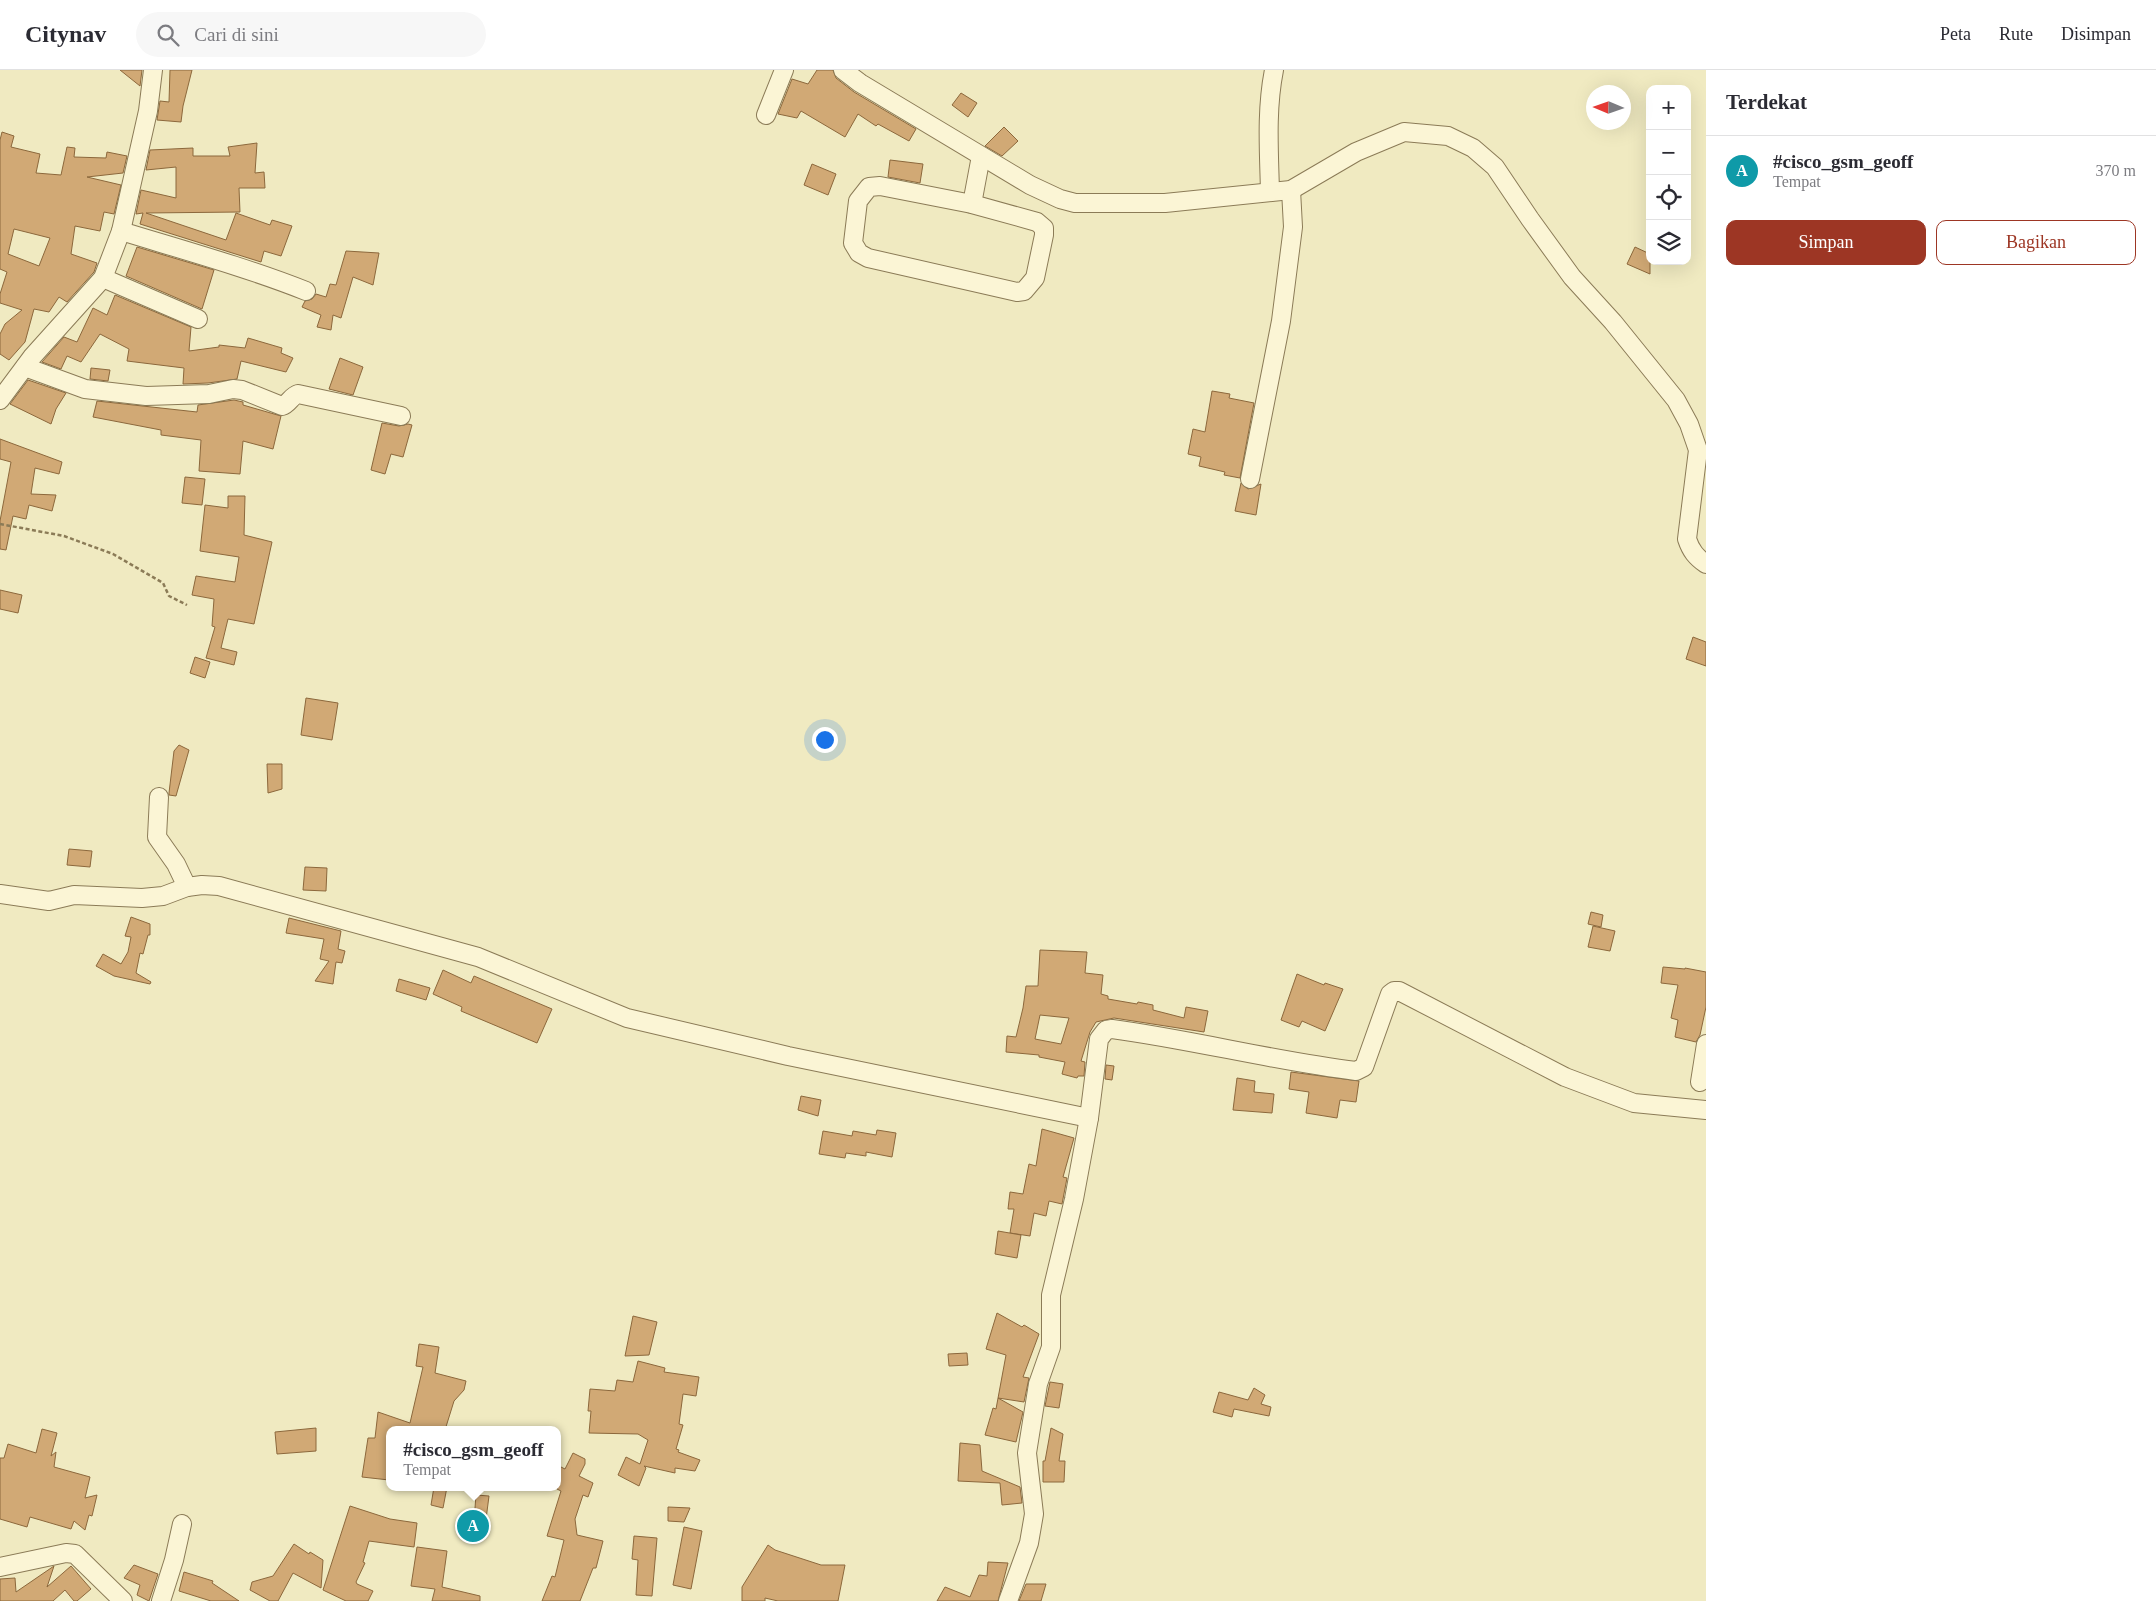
<!DOCTYPE html>
<html lang="id">
<meta charset="utf-8">
<style>
:root{--surface:#fff;--page:#f7f7f7;--text:#2b2b33;--muted:#7c7c81;--line:#e1e1e2;--accent:#9d3624}
body{margin:0;font-family:Georgia,serif;background:var(--page);color:var(--text)}
.controls{position:absolute;right:15px;top:15px;display:grid;overflow:hidden;border-radius:10px;box-shadow:0 5px 20px #0002}
.controls button{width:45px;height:45px;display:grid;place-items:center;padding:0;border:0;border-bottom:1px solid var(--line);background:var(--surface);color:var(--text);font:25px sans-serif}
.compass{position:absolute;left:1586px;top:15px;width:45px;height:45px;border-radius:50%;background:var(--surface);box-shadow:0 5px 20px #0002;rotate:272deg}
.you{position:absolute;left:824px;top:669px;width:18px;height:18px;margin:-12px;border:4px solid #fff;border-radius:50%;background:#1a73e8;box-shadow:0 0 0 8px #1a73e833}
.badge{display:grid;place-items:center;width:32px;height:32px;border-radius:50%;background:var(--accent);color:#fff;font-size:16px;font-weight:700}
.pin{position:absolute;translate:-50% -50%;border:2px solid #fff;box-shadow:0 1px 5px #0006}
.popup{position:absolute;left:386px;top:1356px;width:175px;height:65px;box-sizing:border-box;display:grid;place-content:center;border-radius:10px;background:var(--surface);filter:drop-shadow(0 1px 4px #0005);font-size:16px;white-space:nowrap;color:var(--muted)}
.popup b{font-size:19px;color:var(--text)}
.popup::after{content:'';position:absolute;left:50%;top:100%;margin-left:-10px;border:10px solid transparent;border-top-color:var(--surface)}
.list{margin:0;padding:0;list-style:none}
h2{display:flex;justify-content:space-between;align-items:center;height:65px;margin:0;padding:0 20px;font-size:21px}
h2 small{font-size:16px;font-weight:400;color:var(--muted)}
.list li{display:grid;grid-template-columns:32px 1fr auto;gap:15px;align-items:center;box-sizing:border-box;height:70px;padding:0 20px;border-top:1px solid var(--line)}
.list b{display:block;font-size:19px;white-space:nowrap}
.list p{margin:0;font-size:16px;white-space:nowrap;color:var(--muted)}
.list em{font-size:16px;font-style:normal;color:var(--muted)}
.actions{display:flex;gap:10px;padding:15px 20px}
.actions a{flex:1;padding:11px 0;border:1px solid var(--accent);border-radius:10px;text-align:center;font-size:18px;color:var(--accent)}
.actions .main{background:var(--accent);color:#fff}
.icon{flex:none;width:28px;height:28px;fill:none;stroke:currentColor;stroke-width:2;stroke-linecap:round;stroke-linejoin:round}
.map{position:relative;flex:none;width:1706px;height:1531px;overflow:hidden}
header{display:flex;align-items:center;gap:30px;box-sizing:border-box;height:70px;padding:0 25px;background:var(--surface);border-bottom:1px solid var(--line)}
header strong{font-size:24px}
nav{display:flex;gap:28px;margin-inline-start:auto;font-size:18px}
.search{width:350px;height:45px;background:var(--page);display:flex;align-items:center;gap:12px;box-sizing:border-box;padding:0 18px;border-radius:28px;color:var(--muted);font-size:19px}
main{display:flex}
aside{flex:1;background:var(--surface)}
.map>svg:first-child{display:block}
.building{fill:#d1a975;stroke:#8c683c;fill-rule:evenodd}
.lines{fill:none;stroke-linecap:round;stroke-linejoin:round}
.minor-casing{stroke:#8b7b57;stroke-width:20}
.path{stroke:#8b7b57;stroke-width:2.5;stroke-dasharray:4 2.5;stroke-linecap:butt}
.minor{stroke:#fbf5d5;stroke-width:18}
</style>
<header>
<strong>Citynav</strong>
<div class="search"><svg class="icon" aria-label="search" viewBox="0 0 24 24"><circle cx="10" cy="10" r="6"/><path d="M15 15l6 6"/></svg>Cari di sini</div>
<nav><a>Peta</a><a>Rute</a><a>Disimpan</a></nav>
</header>
<main>
<div class="map">
<svg width="1706" height="1531" viewBox="0 0 1706 1531">
<rect width="100%" height="100%" fill="#f0eac1"/>
<!-- building -->
<g class="building">
<path d="M120,0H142L140,16Z"/>
<path d="M170,0H192L183,36L181,52L157,50L160,31L169,32Z"/>
<path d="M817,0H833L836,8L854,22L916,59L909,71L878,54L876,56L858,44L845,67L801,41L797,48L778,44L792,9L808,14Z"/>
<path d="M961,23L977,33L968,47L952,35Z"/>
<path d="M1004,57L1018,71L1002,86L985,76Z"/>
<path d="M2,62L14,66L11,77L40,84L36,103L61,105L67,77L75,78L74,87L106,88L107,82L127,86L123,103L87,107L121,115L114,144L104,142L100,161L75,156L71,184L97,193L94,202L67,232L59,227L49,242L34,239L25,272L9,290L0,284V264L5,254L22,240L0,233V224L7,202L0,199V70ZM14,159L50,168L39,196L8,184Z"/>
<path d="M257,73L255,103L264,102L265,118H239L240,142L146,143L226,170L236,143L270,155L272,150L292,156L281,186L264,181L261,192L140,154L143,143L136,144L141,120L176,128V97L146,100L150,80L193,78V86H230L228,77Z"/>
<path d="M890,90L923,94L920,113L888,107Z"/>
<path d="M812,94L836,104L828,125L804,115Z"/>
<path d="M137,177L214,200L202,239L126,206Z"/>
<path d="M1635,177L1650,184V204L1627,194Z"/>
<path d="M346,181L379,183L373,215L353,207L341,248L333,245L331,260L317,257L321,245L302,237L305,231L312,229L316,224L326,227L330,214L336,215Z"/>
<path d="M115,225L191,257L189,281L219,277V275L245,278L248,268L282,278L281,283L293,288L286,302L241,291L237,309L208,313L183,314L184,298L127,291L129,279L100,264L81,292L67,286L61,299L42,292L64,267L77,272L93,238L107,245Z"/>
<path d="M340,288L363,297L353,325L329,319Z"/>
<path d="M91,298L110,300L108,311L90,309Z"/>
<path d="M28,310L66,323L56,339L51,354L10,334Z"/>
<path d="M1212,321L1230,324L1229,328L1254,333L1240,408L1224,405L1225,402L1199,396L1201,387L1188,384L1193,359L1205,362Z"/>
<path d="M234,330L243,332V335L281,346L273,379L243,371L240,404L199,401L201,370L161,365V360L93,347L97,331L197,342L198,335Z"/>
<path d="M382,353L399,356L408,354L412,355L403,387L391,384L385,404L371,400Z"/>
<path d="M0,369L62,392L59,404L35,398L31,424L56,425L52,441L29,435L26,449L13,446L6,480L0,479V451L11,392L0,389Z"/>
<path d="M185,407L205,409L202,435L182,433Z"/>
<path d="M1241,413L1248,419L1261,414L1256,445L1235,441Z"/>
<path d="M228,426H245L244,465L272,472L254,554L228,549L221,578L237,582L234,595L206,588L215,557L212,556L214,529L192,525L196,506L235,512L239,487L200,481L205,435L228,438Z"/>
<path d="M0,520L22,525L18,543L0,539Z"/>
<path d="M1693,567L1706,572V596L1686,589Z"/>
<path d="M195,587L210,592L205,608L190,603Z"/>
<path d="M306,628L338,633L332,670L301,665Z"/>
<path d="M179,675L189,680L176,726L169,725V723L174,681Z"/>
<path d="M267,694H282V719L268,723Z"/>
<path d="M69,779L92,781L90,797L67,795Z"/>
<path d="M305,797L327,798L326,821L303,820Z"/>
<path d="M1591,842L1603,845L1601,857L1588,854Z"/>
<path d="M131,847L150,854V865H148L143,884L140,883L136,903L151,912L150,914L114,906L96,896L103,884L121,894L128,882L131,867L125,866Z"/>
<path d="M289,848L341,861L338,879L345,881L342,893L336,892L333,914L315,911L329,891L320,889L324,869L286,863Z"/>
<path d="M1593,856L1615,861L1610,881L1588,877Z"/>
<path d="M1040,880L1087,882L1085,903L1103,905L1101,924L1108,926V929L1137,934L1138,932L1153,935V940L1184,948L1186,937L1208,941L1204,962L1114,948L1096,952L1090,962L1081,991L1085,992L1084,1006H1078L1077,1008L1062,1004L1065,992L1039,987V985L1006,982L1007,966L1016,967L1023,938L1026,916H1038ZM1040,945L1069,948L1061,974L1035,969Z"/>
<path d="M1663,897L1685,899V898L1706,902V937L1700,965L1696,972L1675,967L1678,950L1671,948L1678,915L1661,913Z"/>
<path d="M443,900L471,913L474,906L552,939L537,973L461,941L462,937L433,924Z"/>
<path d="M1297,904L1324,915L1325,913L1343,919L1325,961L1302,951L1299,957L1281,950Z"/>
<path d="M399,909L430,918L426,930L396,921Z"/>
<path d="M1106,995L1114,996L1112,1010L1105,1009Z"/>
<path d="M1291,1002L1359,1011L1356,1032L1340,1030L1337,1048L1306,1043L1309,1022L1289,1019Z"/>
<path d="M1237,1008L1255,1011L1254,1022L1274,1024L1272,1043L1233,1040Z"/>
<path d="M801,1026L821,1030L818,1046L798,1040Z"/>
<path d="M1042,1059L1074,1068L1063,1107L1067,1108L1062,1134L1049,1131L1046,1146L1034,1143L1030,1166L1010,1163L1014,1139H1008L1010,1122L1023,1124L1029,1094L1036,1096Z"/>
<path d="M877,1060L896,1063L892,1087L866,1082V1086L846,1083L845,1088L819,1084L823,1061L852,1066L853,1061L876,1065Z"/>
<path d="M998,1161L1021,1165L1017,1188L995,1184Z"/>
<path d="M997,1243L1022,1257L1024,1255L1039,1264L1023,1307L1029,1308L1024,1332L998,1328L1023,1342L1016,1372L985,1365L993,1338L996,1339L1006,1285L986,1279Z"/>
<path d="M633,1246L657,1252L649,1285L625,1286Z"/>
<path d="M419,1274L439,1277L435,1303L466,1311L464,1320L454,1331L445,1360H389V1410L362,1407L368,1368H375L378,1342L410,1353L423,1297L416,1296Z"/>
<path d="M967,1283L968,1295L949,1296L948,1284Z"/>
<path d="M638,1291L665,1298L664,1302L699,1307L696,1326L683,1324L679,1354L683,1355L676,1379L679,1380L678,1382L700,1390L695,1401L675,1398V1403L644,1396L646,1398L639,1416L618,1405L626,1387L640,1394L648,1370L638,1364L589,1363L591,1341H588L590,1319L615,1321L617,1310L633,1312Z"/>
<path d="M1050,1312L1063,1314L1059,1338L1045,1336Z"/>
<path d="M1254,1318L1265,1325L1261,1334L1271,1337L1269,1346L1234,1339L1232,1347L1213,1342L1219,1322L1248,1330Z"/>
<path d="M316,1358V1381L277,1384L275,1362Z"/>
<path d="M1051,1358L1063,1364L1059,1391H1065L1064,1412H1043V1391H1045Z"/>
<path d="M42,1359L57,1363L51,1386L56,1382L54,1397L90,1407L85,1428L97,1425L92,1446L89,1445L85,1460L74,1451L71,1459L30,1447L27,1457L0,1449V1388H4L8,1374L36,1383Z"/>
<path d="M960,1373L980,1375L982,1401L1020,1417L1022,1433L1002,1435L1000,1413L958,1411Z"/>
<path d="M573,1383L585,1389V1394L579,1406L593,1413L588,1427L583,1425L575,1449L577,1465L603,1471L596,1498H593L580,1531H542L552,1506L555,1507L564,1470L547,1466L561,1421L557,1419V1395L565,1399Z"/>
<path d="M434,1417H447L443,1438L431,1435Z"/>
<path d="M476,1425L489,1426L485,1457L481,1469L460,1460L463,1449L474,1451Z"/>
<path d="M350,1436L390,1449L417,1453L414,1477L369,1471L363,1492L365,1493L356,1512L357,1514L373,1521L368,1531H346L323,1520Z"/>
<path d="M668,1437L690,1438L684,1452L668,1451Z"/>
<path d="M684,1457L702,1461L691,1519L673,1515Z"/>
<path d="M634,1466L657,1468L652,1526L636,1525L638,1490L632,1489Z"/>
<path d="M294,1474L309,1484L310,1482L323,1490L321,1518L293,1503L278,1531H270L250,1520L252,1512L273,1506Z"/>
<path d="M768,1475L775,1480L821,1495H845L838,1531H778L765,1528V1531H742V1517Z"/>
<path d="M417,1477L447,1481L442,1517L480,1526V1531H432L435,1519L411,1516Z"/>
<path d="M988,1492L1008,1493L998,1531H937L945,1517L970,1527L979,1505L987,1506Z"/>
<path d="M134,1495L158,1504L149,1531L137,1525L140,1515L124,1508Z"/>
<path d="M54,1496L47,1517L71,1496L91,1519L77,1531H74L65,1520L53,1531H0V1509L15,1508L16,1522Z"/>
<path d="M184,1502L213,1511L212,1513L239,1531H211L179,1521Z"/>
<path d="M1026,1514H1046L1041,1531H1019Z"/>
</g>
<g class="lines">
<defs>
<g id="minor">
<path d="M843,0L860,13L1030,115L1060,129L1075,133H1165L1291,120L1356,82L1404,62L1448,66L1473,78L1495,97L1530,149L1572,207L1613,252L1676,330L1689,354L1698,380L1687,469C1691,481 1696,487 1706,494"/>
<path d="M766,45L784,0"/>
<path d="M880,116L972,134L1037,152L1044,158V165L1035,208L1024,221L1017,222L868,188L859,183L853,173L858,131L869,117Z"/>
<path d="M1270,122C1269,81 1266,40 1274,0"/>
<path d="M972,134L981,86"/>
<path d="M121,161C183,180 245,197 306,221"/>
<path d="M103,208L198,249"/>
<path d="M25,297L85,319L146,326L209,324L233,319L242,320L282,336C289,334 291,326 298,324L401,346"/>
<path d="M0,330L32,287L103,208L121,161L148,41L153,0"/>
<path d="M1250,409L1281,251L1293,157L1291,120"/>
<path d="M159,727L157,767L176,794L187,817"/>
<path d="M0,824L49,831L74,825L142,828L163,826L187,817L202,815L219,816L478,887L627,948L788,986L1089,1048"/>
<path d="M1700,1012L1706,974"/>
<path d="M0,1497L66,1483L75,1484L123,1531"/>
<path d="M161,1531L174,1490L182,1454"/>
<path d="M1008,1531L1029,1473L1034,1444L1027,1383L1038,1314L1051,1277V1225L1074,1129L1089,1048L1099,969L1106,960L1112,959C1194,970 1274,991 1356,1001L1364,997L1390,924L1394,921H1399L1565,1007L1634,1033L1706,1040"/>
</g>
</defs>
<!-- minor casing -->
<use href="#minor" class="minor-casing"/>
<!-- path -->
<path class="path" d="M0,454L64,466L113,484L163,513L169,526L187,535"/>
<!-- minor -->
<use href="#minor" class="minor"/>
</g>
</svg>
<div class="controls">
<button>+</button>
<button>−</button>
<button><svg class="icon" aria-label="locate" viewBox="0 0 24 24"><circle cx="12" cy="12" r="6"/><path d="M12 2v4M12 18v4M2 12h4M18 12h4"/></svg></button>
<button><svg class="icon" aria-label="layers" viewBox="0 0 24 24"><path d="M12 4l9 5-9 5-9-5zM3 14l9 5 9-5"/></svg></button>
</div>
<svg class="compass" viewBox="-18 -18 36 36"><path d="M0-13l5 13h-10z" fill="#e53935"/><path d="M0 13l5-13h-10z" fill="#7c7c81"/></svg>
<div class="you"></div>
<div class="pin badge" style="left:473px;top:1456px;background:#0f9aa8">A</div>
<div class="popup"><b>#cisco_gsm_geoff</b>Tempat</div>
</div>
<aside>
<h2>Terdekat<small></small></h2>
<ul class="list">
<li><span class="badge" style="background:#0f9aa8">A</span><div><b>#cisco_gsm_geoff</b><p>Tempat</p></div><em>370 m</em></li>
</ul>
<div class="actions"><a class="main">Simpan</a><a>Bagikan</a></div>
</aside>
</main>
